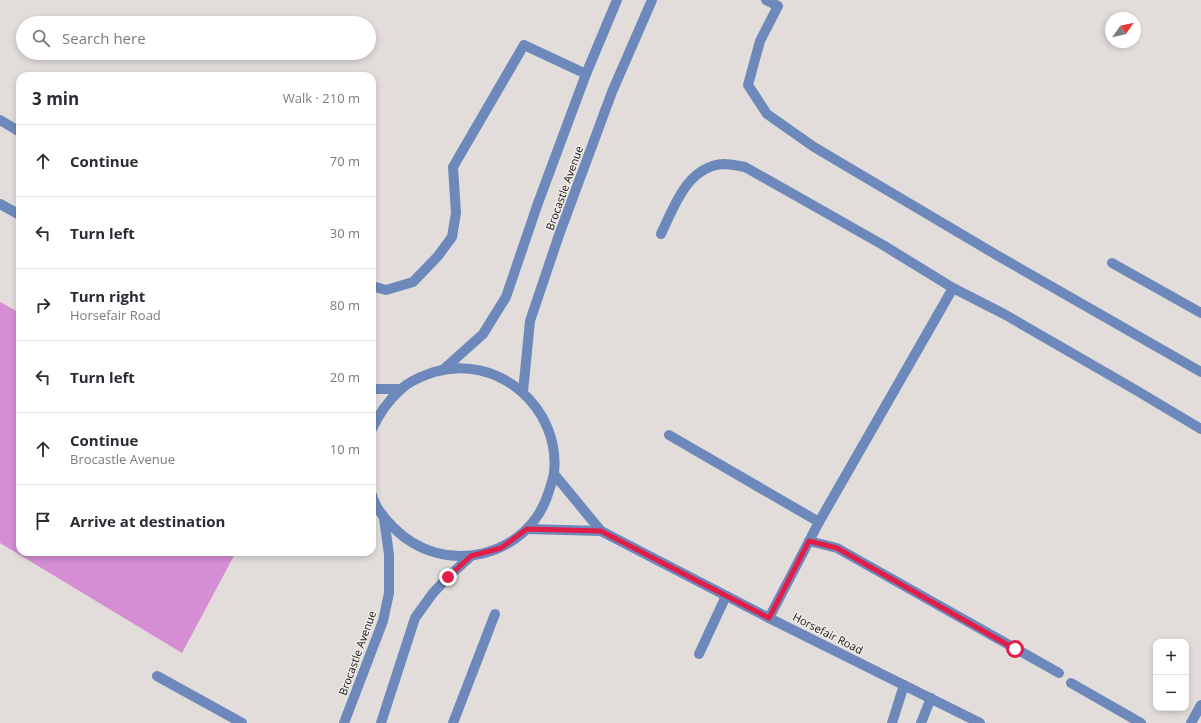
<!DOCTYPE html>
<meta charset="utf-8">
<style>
:root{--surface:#fff;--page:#f2f2f3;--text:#2b2b33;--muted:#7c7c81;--line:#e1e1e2}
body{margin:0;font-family:"Open Sans",sans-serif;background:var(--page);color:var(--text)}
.controls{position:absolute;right:12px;bottom:12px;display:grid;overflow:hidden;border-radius:8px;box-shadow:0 2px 6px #0003}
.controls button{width:36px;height:36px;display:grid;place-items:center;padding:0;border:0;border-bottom:1px solid var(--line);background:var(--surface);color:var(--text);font:20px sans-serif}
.compass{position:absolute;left:1105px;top:12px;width:36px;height:36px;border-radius:50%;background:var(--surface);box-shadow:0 2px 6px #0003;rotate:56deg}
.stop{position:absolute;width:12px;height:12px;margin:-9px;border:3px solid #e11d48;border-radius:50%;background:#fff}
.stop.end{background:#e11d48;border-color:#fff;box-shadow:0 1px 4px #0008}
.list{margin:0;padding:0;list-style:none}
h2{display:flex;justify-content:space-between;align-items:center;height:52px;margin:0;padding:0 16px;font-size:17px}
h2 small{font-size:13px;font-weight:400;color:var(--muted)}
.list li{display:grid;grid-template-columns:26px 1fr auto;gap:12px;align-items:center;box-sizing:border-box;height:72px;padding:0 16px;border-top:1px solid var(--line)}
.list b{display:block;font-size:15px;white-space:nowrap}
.list p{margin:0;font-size:13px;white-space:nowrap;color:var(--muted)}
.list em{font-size:13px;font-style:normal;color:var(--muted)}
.icon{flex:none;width:22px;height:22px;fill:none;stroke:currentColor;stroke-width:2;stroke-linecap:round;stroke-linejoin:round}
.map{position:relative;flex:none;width:1201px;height:723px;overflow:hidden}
.search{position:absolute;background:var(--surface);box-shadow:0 2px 6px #0003;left:16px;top:16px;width:360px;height:44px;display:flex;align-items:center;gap:10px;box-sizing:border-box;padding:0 14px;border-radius:22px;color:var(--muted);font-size:15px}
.panel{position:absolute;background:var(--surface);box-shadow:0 2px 6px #0003;left:16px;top:72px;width:360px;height:484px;border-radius:12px}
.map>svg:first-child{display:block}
.building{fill:#d58dd3}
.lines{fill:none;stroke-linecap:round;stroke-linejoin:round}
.minor{stroke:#6d89bc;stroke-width:10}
.route{stroke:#e11d48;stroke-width:5}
.labels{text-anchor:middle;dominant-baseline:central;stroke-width:3;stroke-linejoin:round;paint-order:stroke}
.street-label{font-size:11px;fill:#171514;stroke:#efebe8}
</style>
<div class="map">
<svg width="1201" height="723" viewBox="0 0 1201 723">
<rect width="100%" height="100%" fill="#e2dddb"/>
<!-- building -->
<path class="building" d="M0,302L20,313V552H236L182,653L0,543Z"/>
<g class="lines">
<!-- minor -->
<g class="minor">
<path d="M766,0L778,6L760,41L748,85L767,114L814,147L1000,257L1201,372"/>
<path d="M0,120L20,132"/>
<path d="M0,204L20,215"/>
<path d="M661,234C674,207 687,166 724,164C731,164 738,166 745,167L883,245L953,288L1004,314L1134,389L1201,429"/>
<path d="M1112,263L1201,313"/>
<path d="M372,286L386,290L413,282L438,256L452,237L456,213L453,167L524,45L586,74"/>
<path d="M444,369L483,334L506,297L538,203L586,74L617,0"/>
<path d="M372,389H401"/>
<path d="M523,392L530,321L559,235L612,92L652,0"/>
<path d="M372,429C379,414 388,401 400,390C409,381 422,376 434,372C498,353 561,408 554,473C553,479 551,485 549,491C529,559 442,578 393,527C384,518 375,507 372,495"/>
<path d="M669,435L819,522"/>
<path d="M554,474L601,531L769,618L980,723"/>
<path d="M527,529L601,531"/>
<path d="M809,541L837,548L1059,673"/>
<path d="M769,618L819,522L953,288"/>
<path d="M699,654L726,596"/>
<path d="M157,676L242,723"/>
<path d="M1071,683L1141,723"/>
<path d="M344,723L383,621L389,593V555L384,518"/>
<path d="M381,723L415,618L433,593L448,577L471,556"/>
<path d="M453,723L495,614"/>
<path d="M892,723L904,685"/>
<path d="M921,723L931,698"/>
<path d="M1191,723L1201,705"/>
</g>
</g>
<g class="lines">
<!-- route -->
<path class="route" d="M448,577L471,556L501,548L527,529L601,531L769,618L809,541L837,548L1015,649"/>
</g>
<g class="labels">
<!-- street labels -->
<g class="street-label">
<text transform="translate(564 188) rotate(-70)">Brocastle Avenue</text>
<text transform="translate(828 633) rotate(27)">Horsefair Road</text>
<text transform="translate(357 653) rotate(-70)">Brocastle Avenue</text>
</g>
</g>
</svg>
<div class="controls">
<button>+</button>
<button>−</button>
</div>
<svg class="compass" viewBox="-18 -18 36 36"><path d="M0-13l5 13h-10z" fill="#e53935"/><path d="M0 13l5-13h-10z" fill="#7c7c81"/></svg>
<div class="stop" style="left:1015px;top:649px"></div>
<div class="stop end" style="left:448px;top:577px"></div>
<div class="search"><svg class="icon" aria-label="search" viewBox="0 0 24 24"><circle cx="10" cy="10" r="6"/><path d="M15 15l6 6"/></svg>Search here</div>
<section class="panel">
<h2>3 min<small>Walk · 210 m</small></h2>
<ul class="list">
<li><svg class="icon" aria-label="ahead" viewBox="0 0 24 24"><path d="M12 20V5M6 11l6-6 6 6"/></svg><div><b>Continue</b></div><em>70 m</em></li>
<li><svg class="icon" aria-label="left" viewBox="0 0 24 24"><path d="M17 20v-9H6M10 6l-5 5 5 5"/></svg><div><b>Turn left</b></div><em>30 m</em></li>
<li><svg class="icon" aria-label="right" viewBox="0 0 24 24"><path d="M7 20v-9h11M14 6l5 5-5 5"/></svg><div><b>Turn right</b><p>Horsefair Road</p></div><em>80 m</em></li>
<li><svg class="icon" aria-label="left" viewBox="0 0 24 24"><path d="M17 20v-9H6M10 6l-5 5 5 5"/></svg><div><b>Turn left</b></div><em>20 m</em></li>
<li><svg class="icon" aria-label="ahead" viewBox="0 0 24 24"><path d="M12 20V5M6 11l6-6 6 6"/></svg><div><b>Continue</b><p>Brocastle Avenue</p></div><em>10 m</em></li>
<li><svg class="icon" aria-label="arrive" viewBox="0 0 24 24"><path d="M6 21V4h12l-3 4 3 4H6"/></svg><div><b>Arrive at destination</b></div></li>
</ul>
</section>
</div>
